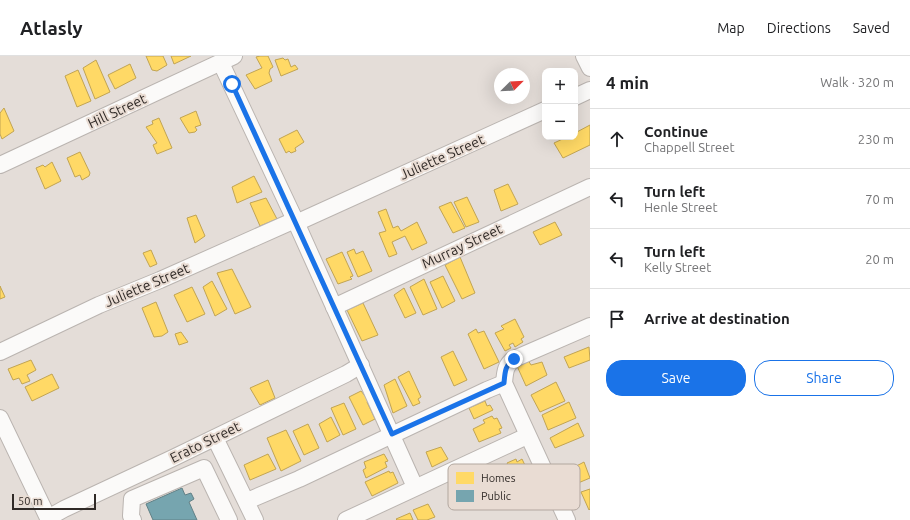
<!DOCTYPE html>
<meta charset="utf-8">
<style>
:root{--surface:#fff;--page:#f6f6f6;--text:#202124;--muted:#757577;--line:#e0e0e0;--accent:#1a73e8}
body{margin:0;font-family:Ubuntu,sans-serif;background:var(--page);color:var(--text)}
.controls{position:absolute;right:12px;top:12px;display:grid;overflow:hidden;border-radius:8px;box-shadow:0 4px 16px #0002}
.controls button{width:36px;height:36px;display:grid;place-items:center;padding:0;border:0;border-bottom:1px solid var(--line);background:var(--surface);color:var(--text);font:20px sans-serif}
.compass{position:absolute;left:494px;top:12px;width:36px;height:36px;border-radius:50%;background:var(--surface);box-shadow:0 4px 16px #0002;rotate:66deg}
.scale{position:absolute;left:12px;bottom:10px;width:84px;box-sizing:border-box;padding-left:4px;border:2px solid #302a27;border-top:0;font-size:11px;line-height:14px;white-space:nowrap;color:#302a27;-webkit-text-stroke:3px #e9dcd3;paint-order:stroke}
.stop{position:absolute;width:12px;height:12px;margin:-9px;border:3px solid #1a73e8;border-radius:50%;background:#fff}
.stop.end{background:#1a73e8;border-color:#fff;box-shadow:0 1px 4px #0008}
.list{margin:0;padding:0;list-style:none}
h2{display:flex;justify-content:space-between;align-items:center;height:52px;margin:0;padding:0 16px;font-size:17px}
h2 small{font-size:13px;font-weight:400;color:var(--muted)}
.list li{display:grid;grid-template-columns:26px 1fr auto;gap:12px;align-items:center;box-sizing:border-box;height:60px;padding:0 16px;border-top:1px solid var(--line)}
.list b{display:block;font-size:15px;white-space:nowrap}
.list p{margin:0;font-size:13px;white-space:nowrap;color:var(--muted)}
.list em{font-size:13px;font-style:normal;color:var(--muted)}
.actions{display:flex;gap:8px;padding:12px 16px}
.actions a{flex:1;padding:9px 0;border:1px solid var(--accent);border-radius:16px;text-align:center;font-size:14px;color:var(--accent)}
.actions .main{background:var(--accent);color:#fff}
.icon{flex:none;width:22px;height:22px;fill:none;stroke:currentColor;stroke-width:2;stroke-linecap:round;stroke-linejoin:round}
.map{position:relative;flex:none;width:590px;height:464px;overflow:hidden}
header{display:flex;align-items:center;gap:24px;box-sizing:border-box;height:56px;padding:0 20px;background:var(--surface);border-bottom:1px solid var(--line)}
header strong{font-size:19px}
nav{display:flex;gap:22px;margin-inline-start:auto;font-size:14px}
main{display:flex}
aside{flex:1;background:var(--surface)}
.map>svg:first-child{display:block}
.homes{fill:#ffd966;stroke:#c1a453}
.public{fill:#76a5af;stroke:#618086}
.lines{fill:none;stroke-linecap:round;stroke-linejoin:round}
.minor-casing{stroke:#bab4b0;stroke-width:18}
.minor{stroke:#fbfaf9;stroke-width:16}
.route{stroke:#1a73e8;stroke-width:5}
.labels{text-anchor:middle;dominant-baseline:central;stroke-width:4;stroke-linejoin:round;paint-order:stroke}
.street-label{font-size:14px;fill:#302a27;stroke:#e9dcd3}
.key{fill:#e9dcd3;stroke:#b2a79f;stroke-width:1}
.key-label{font-size:11px;fill:#302a27}
</style>
<header>
<strong>Atlasly</strong>
<nav><a>Map</a><a>Directions</a><a>Saved</a></nav>
</header>
<main>
<div class="map">
<svg width="590" height="464" viewBox="0 0 590 464">
<rect width="100%" height="100%" fill="#e4ddd8"/>
<!-- homes -->
<g class="homes">
<path d="M146,0H163L167,9L157,15L152,14Z"/>
<path d="M171,0H191L174,8Z"/>
<path d="M260,0H268L273,11L270,13L269,17L272,25L255,33L246,19L262,12L256,1Z"/>
<path d="M283,2L285,4L288,3L291,11L295,9L298,13L281,20L275,4Z"/>
<path d="M96,4L110,36L95,43L83,12Z"/>
<path d="M130,8L136,22L115,33L108,19Z"/>
<path d="M78,14L91,45L77,51L65,20Z"/>
<path d="M4,52L14,75L2,83L0,78V57Z"/>
<path d="M196,55L201,69L195,71L197,74L195,76L189,77L180,62Z"/>
<path d="M159,62L172,92L157,98L153,89L157,87L146,71L153,68L152,65Z"/>
<path d="M590,69V89L563,102L554,87L567,81H575V77Z"/>
<path d="M297,74L304,86L295,92L296,95L291,97L289,95L286,97L279,83Z"/>
<path d="M80,96L90,117L89,120L82,124L80,119L75,121L67,102Z"/>
<path d="M52,106L61,125L45,133L36,112L43,109L45,111Z"/>
<path d="M254,120L262,136L237,147L232,131Z"/>
<path d="M508,128L518,148L501,155L494,134Z"/>
<path d="M467,141L479,166L466,171L454,146Z"/>
<path d="M266,142L277,163L260,170L250,147Z"/>
<path d="M451,146L465,172L453,177L439,151Z"/>
<path d="M386,153L393,172L398,170L401,175L417,166L427,187L412,194L405,180L392,186L397,198L389,201L379,177L386,175L378,156Z"/>
<path d="M196,159L205,180L195,187L187,162Z"/>
<path d="M555,166L562,179L540,189L533,176Z"/>
<path d="M354,193L356,198L363,195L372,215L358,221L347,196Z"/>
<path d="M151,194L157,208L150,211L143,197Z"/>
<path d="M342,196L353,220L350,221L352,223L338,228L326,203Z"/>
<path d="M460,201L475,237L462,243L445,209Z"/>
<path d="M232,213L251,251L235,258L217,217Z"/>
<path d="M443,220L455,245L442,252L430,226Z"/>
<path d="M424,223L437,253L423,259L410,231Z"/>
<path d="M212,225L227,253L215,260L203,231Z"/>
<path d="M0,230L5,241L0,243Z"/>
<path d="M192,231L205,258L187,266L174,239Z"/>
<path d="M404,232L416,257L405,262L394,239Z"/>
<path d="M156,246L168,276L162,280L154,281L142,252Z"/>
<path d="M363,247L378,279L362,285L347,254Z"/>
<path d="M515,263L524,281L521,283L523,286L515,291L513,287L509,289L511,292L505,295L495,277L504,273L501,270Z"/>
<path d="M476,273L478,277L484,275L499,306L484,313L468,278Z"/>
<path d="M181,276L188,286L179,289L175,278Z"/>
<path d="M589,291L590,304L569,312L564,301Z"/>
<path d="M453,295L467,324L454,330L441,301Z"/>
<path d="M31,304L36,314L27,319L30,325L22,328L19,322L13,324L8,313Z"/>
<path d="M528,304L531,309L542,306L547,319L526,330L517,310Z"/>
<path d="M409,315L421,341L418,343L420,347L413,350L398,321Z"/>
<path d="M52,318L59,332L32,345L25,331Z"/>
<path d="M395,323L407,350L393,357L384,329Z"/>
<path d="M268,324L275,342L260,349L250,332Z"/>
<path d="M556,326L565,345L540,356L531,339Z"/>
<path d="M361,335L369,345L367,346L375,363L363,369L349,341Z"/>
<path d="M485,345L487,350L490,349L493,354L474,363L469,352Z"/>
<path d="M569,346L576,362L548,374L542,359Z"/>
<path d="M344,347L356,373L343,379L331,352Z"/>
<path d="M492,360L494,363L497,362L502,372L499,373L501,377L479,386L473,373L485,367L483,364Z"/>
<path d="M331,361L340,379L327,386L319,368Z"/>
<path d="M578,367L584,380L555,392L550,382Z"/>
<path d="M308,368L319,392L304,399L293,375Z"/>
<path d="M286,374L301,405L281,415L267,382Z"/>
<path d="M441,391L448,403L432,411L426,396Z"/>
<path d="M268,398L276,413L250,424L244,409Z"/>
<path d="M384,398L388,405L385,406L387,411L366,422L363,414L366,412L364,406Z"/>
<path d="M516,403L517,406L522,403L533,426L524,429L523,426L518,428L507,407Z"/>
<path d="M584,406L590,422L571,430L565,416Z"/>
<path d="M389,415L390,417L393,416L398,427L372,440L365,426Z"/>
<path d="M590,433V453L589,454L581,436Z"/>
<path d="M428,448L435,461L427,464H418L413,454Z"/>
<path d="M410,457L413,464H397L396,463Z"/>
</g>
<!-- public -->
<path class="public" d="M182,432L185,439L191,437L194,443L189,446L197,464H153L146,448Z"/>
<g class="lines">
<defs>
<g id="minor">
<path d="M584,0L590,12"/>
<path d="M221,7L295,164L415,431"/>
<path d="M575,41L590,34"/>
<path d="M0,109L234,0"/>
<path d="M296,167L545,54"/>
<path d="M334,251L590,131"/>
<path d="M0,296L99,249L160,224L295,164"/>
<path d="M0,362L49,464"/>
<path d="M215,382L255,464"/>
<path d="M247,445L299,423L487,334L504,327"/>
<path d="M48,462L64,453L173,402L346,318L361,309"/>
<path d="M133,464L131,460L132,443L204,412L229,464"/>
<path d="M346,464L527,380"/>
<path d="M567,464L504,327C505,317 505,309 514,303L590,270"/>
</g>
</defs>
<!-- minor casing -->
<use href="#minor" class="minor-casing"/>
<!-- minor -->
<use href="#minor" class="minor"/>
</g>
<g class="lines">
<!-- route -->
<path class="route" d="M232,28L392,378L504,327C505,316 505,309 514,303"/>
</g>
<g class="labels">
<!-- street labels -->
<g class="street-label">
<text transform="translate(117 55) rotate(-25)">Hill Street</text>
<text transform="translate(442 101) rotate(-24)">Juliette Street</text>
<text transform="translate(462 190) rotate(-25)">Murray Street</text>
<text transform="translate(147 229) rotate(-23)">Juliette Street</text>
<text transform="translate(205 386) rotate(-26)">Erato Street</text>
</g>
</g>
<!-- legend -->
<rect x="448" y="408" width="132" height="46" rx="6" class="key"/>
<rect x="456" y="416" width="18" height="12" fill="#ffd966"/>
<rect x="456" y="434" width="18" height="12" fill="#76a5af"/>
<g class="key-label">
<text x="481" y="426">Homes</text>
<text x="481" y="444">Public</text>
</g>
</svg>
<div class="controls">
<button>+</button>
<button>−</button>
</div>
<svg class="compass" viewBox="-18 -18 36 36"><path d="M0-13l5 13h-10z" fill="#e53935"/><path d="M0 13l5-13h-10z" fill="#757577"/></svg>
<div class="scale">50 m</div>
<div class="stop" style="left:232px;top:28px"></div>
<div class="stop end" style="left:514px;top:303px"></div>
</div>
<aside>
<h2>4 min<small>Walk · 320 m</small></h2>
<ul class="list">
<li><svg class="icon" aria-label="ahead" viewBox="0 0 24 24"><path d="M12 20V5M6 11l6-6 6 6"/></svg><div><b>Continue</b><p>Chappell Street</p></div><em>230 m</em></li>
<li><svg class="icon" aria-label="left" viewBox="0 0 24 24"><path d="M17 20v-9H6M10 6l-5 5 5 5"/></svg><div><b>Turn left</b><p>Henle Street</p></div><em>70 m</em></li>
<li><svg class="icon" aria-label="left" viewBox="0 0 24 24"><path d="M17 20v-9H6M10 6l-5 5 5 5"/></svg><div><b>Turn left</b><p>Kelly Street</p></div><em>20 m</em></li>
<li><svg class="icon" aria-label="arrive" viewBox="0 0 24 24"><path d="M6 21V4h12l-3 4 3 4H6"/></svg><div><b>Arrive at destination</b></div></li>
</ul>
<div class="actions"><a class="main">Save</a><a>Share</a></div>
</aside>
</main>
